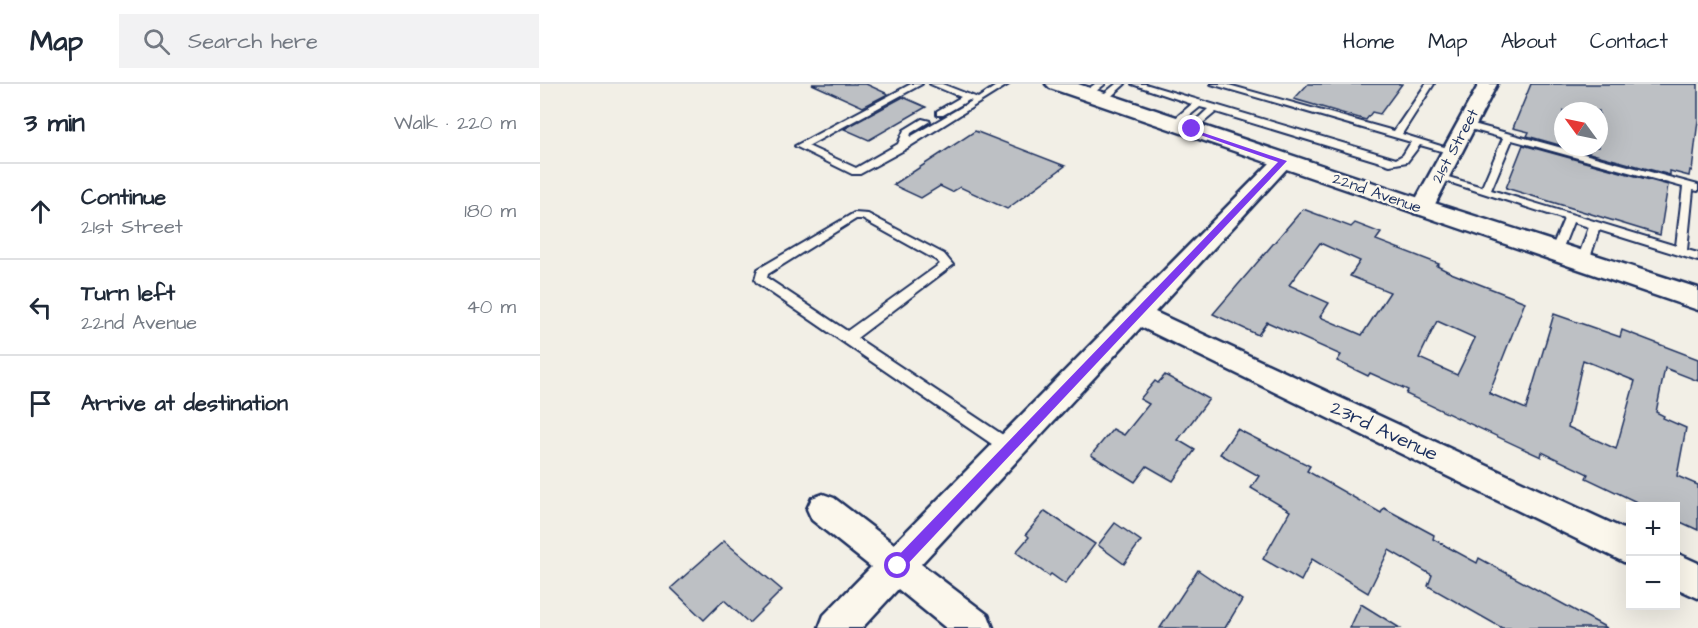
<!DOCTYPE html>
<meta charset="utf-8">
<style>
:root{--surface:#fff;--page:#f2f2f3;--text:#1f2937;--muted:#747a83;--line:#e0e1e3}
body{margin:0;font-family:"Architects Daughter",sans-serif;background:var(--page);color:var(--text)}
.controls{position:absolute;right:18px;bottom:18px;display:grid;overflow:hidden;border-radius:0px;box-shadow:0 6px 24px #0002}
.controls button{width:54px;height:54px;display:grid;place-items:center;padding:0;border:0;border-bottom:2px solid var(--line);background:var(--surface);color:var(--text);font:30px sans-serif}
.compass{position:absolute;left:1014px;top:18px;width:54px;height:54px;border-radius:50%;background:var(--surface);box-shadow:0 6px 24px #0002;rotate:303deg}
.stop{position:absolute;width:18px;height:18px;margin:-14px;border:4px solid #7c3aed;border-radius:50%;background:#fff}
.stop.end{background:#7c3aed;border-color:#fff;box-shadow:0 2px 6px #0008}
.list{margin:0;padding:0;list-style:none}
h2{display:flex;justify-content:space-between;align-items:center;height:78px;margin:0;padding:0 24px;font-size:26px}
h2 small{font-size:20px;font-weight:400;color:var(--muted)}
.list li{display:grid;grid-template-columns:39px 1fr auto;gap:18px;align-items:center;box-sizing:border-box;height:96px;padding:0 24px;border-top:2px solid var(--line)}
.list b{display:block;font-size:22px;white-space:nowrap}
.list p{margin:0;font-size:20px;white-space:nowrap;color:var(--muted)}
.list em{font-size:20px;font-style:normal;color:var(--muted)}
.icon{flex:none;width:33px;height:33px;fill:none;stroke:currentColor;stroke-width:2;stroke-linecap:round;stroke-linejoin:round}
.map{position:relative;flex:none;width:1158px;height:544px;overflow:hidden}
header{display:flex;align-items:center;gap:36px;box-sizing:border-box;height:84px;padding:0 30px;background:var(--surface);border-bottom:2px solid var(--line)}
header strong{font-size:28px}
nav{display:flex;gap:33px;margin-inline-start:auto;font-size:21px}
.search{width:420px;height:54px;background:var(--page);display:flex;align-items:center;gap:15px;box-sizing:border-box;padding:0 21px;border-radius:0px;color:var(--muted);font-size:22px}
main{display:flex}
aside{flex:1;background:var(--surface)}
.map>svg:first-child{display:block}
.building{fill:#bdc0c4;stroke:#1b2f5e;stroke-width:1.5;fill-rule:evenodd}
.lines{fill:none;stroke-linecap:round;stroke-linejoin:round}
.lane-casing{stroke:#1b2f5e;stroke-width:4}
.street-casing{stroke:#1b2f5e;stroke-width:5}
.secondary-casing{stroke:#1b2f5e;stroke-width:5}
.lane{fill:#fbf7ec;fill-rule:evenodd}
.street{fill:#fbf7ec;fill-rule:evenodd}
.secondary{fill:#fbf7ec;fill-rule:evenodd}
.route{fill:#7c3aed}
.labels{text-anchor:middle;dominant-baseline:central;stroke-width:4.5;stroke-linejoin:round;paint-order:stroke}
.far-street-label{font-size:16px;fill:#1b2f5e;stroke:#fbf7ec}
.street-label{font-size:20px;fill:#1b2f5e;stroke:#fbf7ec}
</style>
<header>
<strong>Map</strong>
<div class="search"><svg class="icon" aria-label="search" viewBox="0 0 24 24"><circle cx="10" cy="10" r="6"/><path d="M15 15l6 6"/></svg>Search here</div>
<nav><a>Home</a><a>Map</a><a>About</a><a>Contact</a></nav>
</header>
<main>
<aside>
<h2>3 min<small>Walk · 220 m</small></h2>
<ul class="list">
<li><svg class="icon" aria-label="ahead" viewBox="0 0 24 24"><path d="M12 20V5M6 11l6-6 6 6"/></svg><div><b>Continue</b><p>21st Street</p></div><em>180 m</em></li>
<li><svg class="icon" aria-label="left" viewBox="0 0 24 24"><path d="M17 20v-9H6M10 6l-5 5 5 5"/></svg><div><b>Turn left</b><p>22nd Avenue</p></div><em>40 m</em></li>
<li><svg class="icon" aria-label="arrive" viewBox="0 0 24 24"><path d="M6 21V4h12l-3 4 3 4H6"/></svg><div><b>Arrive at destination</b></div></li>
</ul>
</aside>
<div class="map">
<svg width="1158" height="544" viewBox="0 0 1158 544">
<rect width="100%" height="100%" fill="#f2efe6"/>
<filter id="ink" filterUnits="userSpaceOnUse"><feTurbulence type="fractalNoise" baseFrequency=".0167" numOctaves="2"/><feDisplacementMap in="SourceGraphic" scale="12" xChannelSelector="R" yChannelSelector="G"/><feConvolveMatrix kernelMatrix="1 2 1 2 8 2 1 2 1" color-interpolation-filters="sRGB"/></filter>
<g filter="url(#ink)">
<!-- building -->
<g class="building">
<path d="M272,0H326L348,10L323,23Z"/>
<path d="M768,0H862L840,30L832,28L826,36L754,15Z"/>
<path d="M991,0H1158V36L1152,87L1150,86L1149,92L1130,87V91L1027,63H1059V27H1023V62L987,52L989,48L973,44Z"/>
<path d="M363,13L386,23L329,56L304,45Z"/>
<path d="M435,47L525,82L467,125L420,103L412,108L400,102L381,114L353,101Z"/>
<path d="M983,61L1128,101L1120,151L966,104Z"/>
<path d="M763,125L811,143L815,139L841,149L836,156L899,180L897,182L911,189L985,218L949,309L986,325L1014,230L1080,253L1082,246L1158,275V297L1125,284L1116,328L1124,332L1123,334L1146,344L1137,392L1158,401V446L1136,436V423H1107L1046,394L1048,390L1002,368L1001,373L866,310L868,306L830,289L828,292L797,277L801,271L727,238L718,251L673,230ZM780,159L820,177L810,192L850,208L822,251L780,233L789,219L749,201ZM897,237L935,254L917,291L879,274ZM1043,276L1095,297L1076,365L1028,343Z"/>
<path d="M625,291L669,315L638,356L655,366L633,397L607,382L595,398L551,371L573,345L584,351L609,320L600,315L615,297L618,299Z"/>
<path d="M697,345L770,382L767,387L841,429L844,424L894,451L893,455L937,479L939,474L1067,544H962L888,502L892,491L849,466L828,509L772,475L761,497L723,475L750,427L711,404L719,392L680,370Z"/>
<path d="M505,427L555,460L525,500L511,490L509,492L476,468L489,453L486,450Z"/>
<path d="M575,439L601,457L584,480L558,461Z"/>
<path d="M184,457L242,506L209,539L184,516L164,536L131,504Z"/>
<path d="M658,486L702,516L685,544H620Z"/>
<path d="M821,520L860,544H810Z"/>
</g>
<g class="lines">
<defs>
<g id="lane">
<path d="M371,0H382L268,62L316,84L358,60L364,46L382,35L390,37L371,49L370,53L432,17L429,16L403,31H397V27L421,13L390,0H402L438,14L459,0H469L364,66L320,90H312L255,62Z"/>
<path d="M555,0H565L550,12H544V8Z"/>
<path d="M576,0H585L566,17H560V13Z"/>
<path d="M592,0H605L856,75L863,71L871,58L671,0H685L854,47L886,0H894L862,50L917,67L912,70L880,61L867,78L850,81L676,28L652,48L649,47V43L668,25L660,23L638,41H632V37L652,20Z"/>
<path d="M926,38L1158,101V107L1153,106L1147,166L1158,169V177L1059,146L1049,177L1043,181L1039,180L1037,177L1049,143L1033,138L1020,171H1012L1010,168L1024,135L893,93L898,90L942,103L963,54L923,43V39ZM972,56L1143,103L1136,162L951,106Z"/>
<path d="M314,129L328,130L404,170L413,181L317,254L475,359L478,364L475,369L470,370L465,369L217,199L215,196L218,185ZM316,135H322L396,176L400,180L307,247L227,194L228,190Z"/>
</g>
<g id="street">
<path d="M939,0H957L893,124L890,129L882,131L874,129L871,124Z"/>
<path d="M743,71L750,73L753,77L750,81L615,228L1090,448V481L601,243L381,480L448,531L453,544H406L358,505L322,544H279L284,531L331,483L272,436L267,425L272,414L283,410L294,414L354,460L736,73Z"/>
<path d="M1136,469L1158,479V514L1136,504Z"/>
</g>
<path id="secondary" d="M506,0H538L891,118L1158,204V226L510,4Z"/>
</defs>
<!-- lane casing -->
<use href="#lane" class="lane-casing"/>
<!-- street casing -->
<use href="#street" class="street-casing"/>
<!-- secondary casing -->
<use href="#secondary" class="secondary-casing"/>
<!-- lane -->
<use href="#lane" class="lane"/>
<!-- street -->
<use href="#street" class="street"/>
<!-- secondary -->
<use href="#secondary" class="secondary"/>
</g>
</g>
<!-- route -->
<path class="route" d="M649,44L747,77L362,486H353L352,482L353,477L738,78L649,47Z"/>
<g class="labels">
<!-- far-street labels -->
<g class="far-street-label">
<text transform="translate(915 62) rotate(-62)">21st Street</text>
<text transform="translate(837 109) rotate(19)">22nd Avenue</text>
</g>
<!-- street labels -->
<g class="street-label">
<text transform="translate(844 347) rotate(25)">23rd Avenue</text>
</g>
</g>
</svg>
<div class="controls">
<button>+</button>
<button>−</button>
</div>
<svg class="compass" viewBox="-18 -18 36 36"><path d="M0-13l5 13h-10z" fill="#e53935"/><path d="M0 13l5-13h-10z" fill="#747a83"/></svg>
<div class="stop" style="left:358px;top:482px"></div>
<div class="stop end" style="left:652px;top:45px"></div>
</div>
</main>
